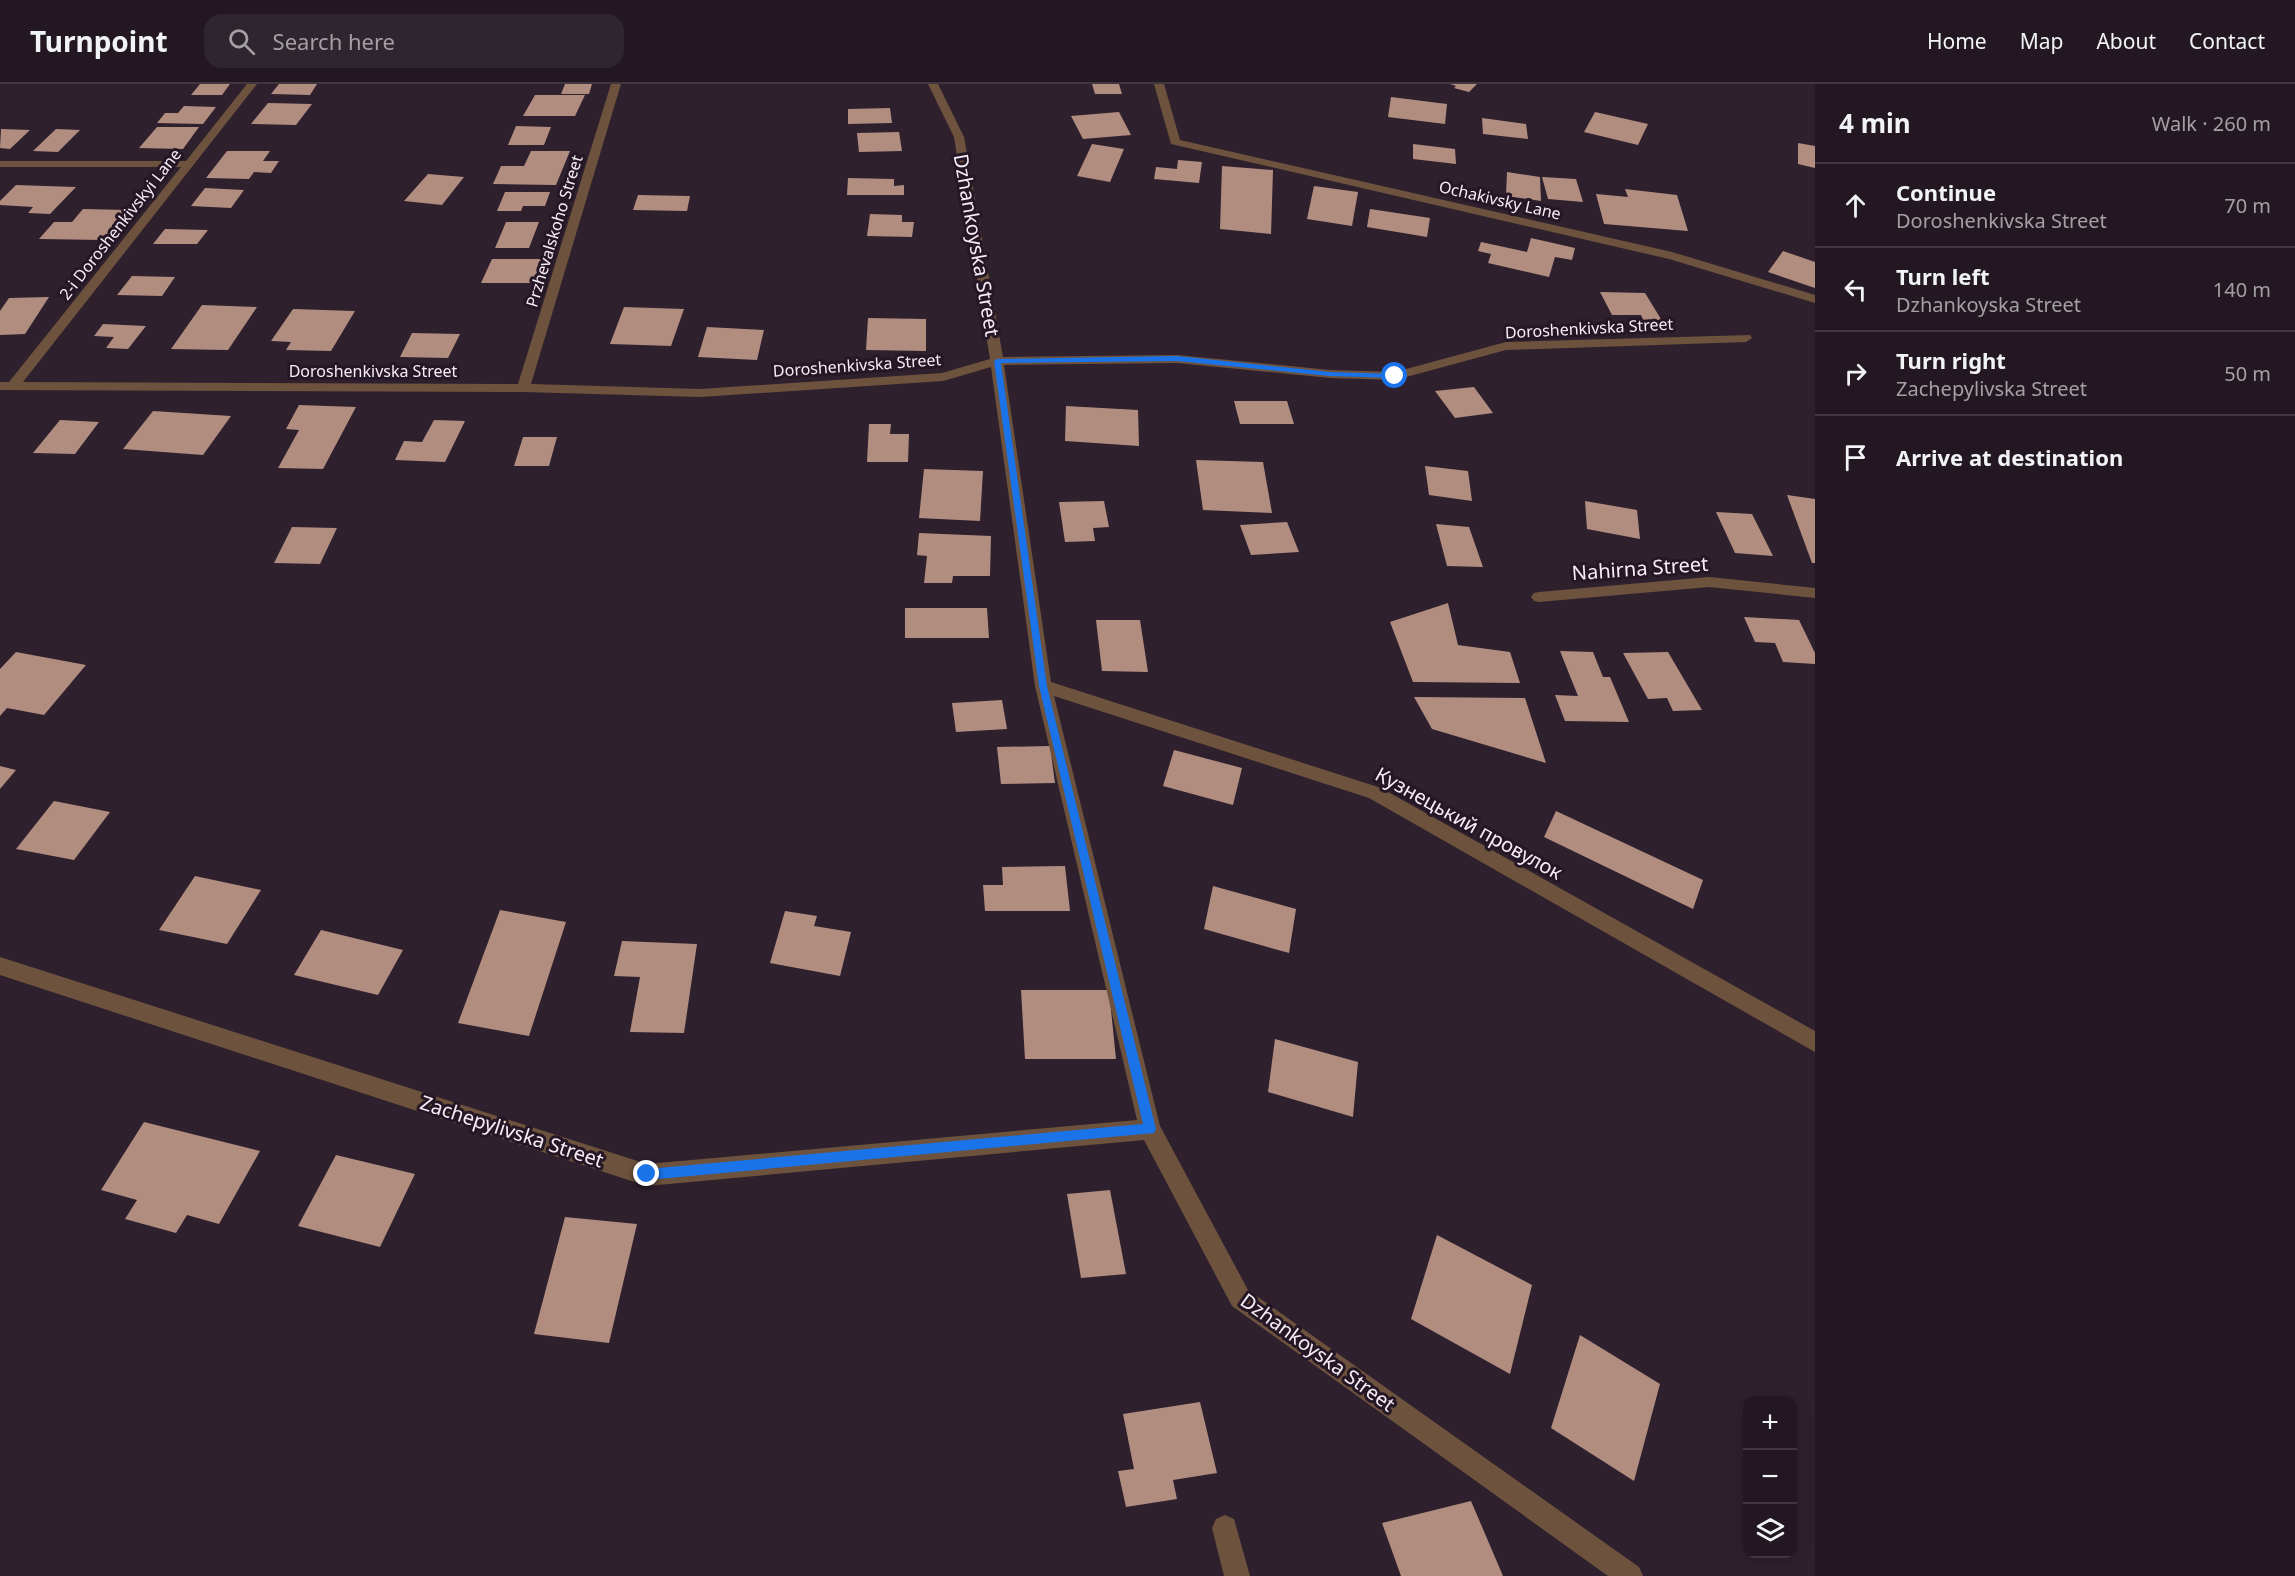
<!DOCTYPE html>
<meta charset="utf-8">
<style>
:root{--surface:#231822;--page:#2f252f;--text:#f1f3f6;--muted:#a3a0a5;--line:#403740}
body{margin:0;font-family:"Noto Sans",sans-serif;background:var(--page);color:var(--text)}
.controls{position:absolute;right:18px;bottom:18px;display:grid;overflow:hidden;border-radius:12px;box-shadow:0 3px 15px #0003}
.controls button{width:54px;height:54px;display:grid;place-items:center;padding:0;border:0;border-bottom:2px solid var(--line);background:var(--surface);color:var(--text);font:30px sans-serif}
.stop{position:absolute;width:18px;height:18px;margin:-14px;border:4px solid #1a73e8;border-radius:50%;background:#fff}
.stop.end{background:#1a73e8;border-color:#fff;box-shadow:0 2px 6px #0008}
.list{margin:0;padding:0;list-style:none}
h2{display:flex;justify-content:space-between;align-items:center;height:78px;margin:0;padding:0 24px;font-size:26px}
h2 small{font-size:20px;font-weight:400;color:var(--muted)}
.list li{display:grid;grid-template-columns:39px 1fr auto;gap:18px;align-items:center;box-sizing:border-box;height:84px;padding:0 24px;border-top:2px solid var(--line)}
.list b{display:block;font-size:22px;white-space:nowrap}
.list p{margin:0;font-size:20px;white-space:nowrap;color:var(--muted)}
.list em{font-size:20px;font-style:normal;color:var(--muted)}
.icon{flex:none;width:33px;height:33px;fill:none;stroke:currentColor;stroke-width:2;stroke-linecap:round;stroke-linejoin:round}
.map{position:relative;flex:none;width:1815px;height:1492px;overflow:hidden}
header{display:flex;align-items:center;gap:36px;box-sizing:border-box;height:84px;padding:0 30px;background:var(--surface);border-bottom:2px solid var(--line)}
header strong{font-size:28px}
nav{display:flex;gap:33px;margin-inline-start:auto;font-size:21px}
.search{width:420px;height:54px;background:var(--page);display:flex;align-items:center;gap:15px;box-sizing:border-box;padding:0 21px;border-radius:18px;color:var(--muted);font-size:22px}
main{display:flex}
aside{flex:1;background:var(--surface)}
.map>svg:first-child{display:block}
.building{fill:#b18d80}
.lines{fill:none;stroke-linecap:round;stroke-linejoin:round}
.service{fill:#6d533d;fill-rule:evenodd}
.minor{fill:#6d533d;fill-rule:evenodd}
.route{fill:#1a73e8}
.labels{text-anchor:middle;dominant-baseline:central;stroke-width:6;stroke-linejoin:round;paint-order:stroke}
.far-street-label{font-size:16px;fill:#f7edf6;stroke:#251725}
.street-label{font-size:20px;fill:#f7edf6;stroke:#251725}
</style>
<header>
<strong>Turnpoint</strong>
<div class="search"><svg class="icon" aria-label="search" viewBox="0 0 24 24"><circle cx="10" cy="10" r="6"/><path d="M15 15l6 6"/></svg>Search here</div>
<nav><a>Home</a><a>Map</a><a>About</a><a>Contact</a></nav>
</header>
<main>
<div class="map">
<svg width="1815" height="1492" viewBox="0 0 1815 1492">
<rect width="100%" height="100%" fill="#2f202e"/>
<!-- building -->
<g class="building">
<path d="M200,0H230L222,11H191Z"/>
<path d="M279,0H317L310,11L271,10Z"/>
<path d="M565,0H592L589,10H561Z"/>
<path d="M1092,0H1119L1122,10H1095Z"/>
<path d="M1450,0H1477L1469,8L1454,4L1456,2Z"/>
<path d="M535,11H585L575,32H523Z"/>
<path d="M1391,13L1447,20L1445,40L1388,33Z"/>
<path d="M268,19L312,20L296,41L251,40Z"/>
<path d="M184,22L216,23L203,40L157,39L165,29H178Z"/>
<path d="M890,24L892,39L848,40V25Z"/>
<path d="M1119,28L1131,51L1083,55L1071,32Z"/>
<path d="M1595,28L1648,40L1638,61L1584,48Z"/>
<path d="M1482,34L1526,40L1528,55L1483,50Z"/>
<path d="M516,42L551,43L544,61H508Z"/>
<path d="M157,43H199L183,65L139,64Z"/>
<path d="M1,45L30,46L10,65L0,64Z"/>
<path d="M56,45L80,46L58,68L33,67Z"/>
<path d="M899,48L902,67L859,68L857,49Z"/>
<path d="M1798,59L1815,62V84L1798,80Z"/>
<path d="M1092,60L1124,65L1110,98L1077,92Z"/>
<path d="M1413,60L1455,65L1456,80L1413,75Z"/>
<path d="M227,67H270L263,77H279L271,89L254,88L249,95L206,94Z"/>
<path d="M531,67H570L556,101L493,100L501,82H524Z"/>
<path d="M1178,76L1202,78L1199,99L1154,95L1156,83L1177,85Z"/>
<path d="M1222,82L1273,86L1271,150L1220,145Z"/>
<path d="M1507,88L1540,93L1541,117L1506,112Z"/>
<path d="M428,90L464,93L442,121L404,117Z"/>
<path d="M1542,93L1576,95L1583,118L1548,115Z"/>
<path d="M848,94L894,95V102L904,101V111H847Z"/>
<path d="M16,101L76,103L50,130L28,129L33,123L0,121V117Z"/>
<path d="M1314,102L1358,108L1352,142L1307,135Z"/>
<path d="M205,104L244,106L231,124L191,122Z"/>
<path d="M1625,105L1677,111L1688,147L1604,140L1596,110L1628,113Z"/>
<path d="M505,108H550L545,122H523L521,127H497Z"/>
<path d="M638,111L690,112L687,127L633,126Z"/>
<path d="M83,125L127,126L103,156L39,155L54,138H72Z"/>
<path d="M1370,125L1430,134L1427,153L1367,143Z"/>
<path d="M870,130L902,131V138H914L912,153L867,152Z"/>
<path d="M506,138H539L529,164H495Z"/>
<path d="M165,145L208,146L197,160H153Z"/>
<path d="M1531,154L1575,164L1572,176L1555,173L1549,193L1488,179L1491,170L1478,167L1481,158L1527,168Z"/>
<path d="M1783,167L1815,178V204L1768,188Z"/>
<path d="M492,175H547L537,199H481Z"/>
<path d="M132,192L175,193L162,212L117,211Z"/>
<path d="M1600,208L1645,209L1664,240H1645L1641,231H1612Z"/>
<path d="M49,213L25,250L0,251V227L9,214Z"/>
<path d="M202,221L257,223L228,266L171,265Z"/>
<path d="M624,223L684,225L671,262L610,260Z"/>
<path d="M293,225L355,227L331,267L286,266L291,258L271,257Z"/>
<path d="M868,234L926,235V267L866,266Z"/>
<path d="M103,240L146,242L128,265L106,264L114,253L94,252Z"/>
<path d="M707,243L764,246L757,276L698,273Z"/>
<path d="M412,249L460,250L448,274L400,273Z"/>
<path d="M1474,303L1493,329L1455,334L1435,307Z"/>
<path d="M1234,317H1287L1294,340H1240Z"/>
<path d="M299,321L356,323L323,385L278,384L299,346L286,345Z"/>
<path d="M1066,322L1138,326L1139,362L1065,357Z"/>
<path d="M153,327L231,332L203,371L123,365Z"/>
<path d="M60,336L99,338L75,370L33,369Z"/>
<path d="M434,336L465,337L445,378L395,376L404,357L422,358Z"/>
<path d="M869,340H891L890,350H909L908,378H867Z"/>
<path d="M523,353H557L549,382H514Z"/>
<path d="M1196,376L1263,378L1272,429L1203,426Z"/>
<path d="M1425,382L1468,387L1472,417L1429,411Z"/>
<path d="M924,385L983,387L980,437L919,434Z"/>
<path d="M1787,411L1815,415V479H1812Z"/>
<path d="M1104,417L1109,443L1093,444L1095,457L1065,458L1059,418Z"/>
<path d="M1585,417L1637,426L1640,455L1587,445Z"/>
<path d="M1716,428L1752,430L1773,472L1735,469Z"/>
<path d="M1287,438L1299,468L1251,471L1240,441Z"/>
<path d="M1436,440L1469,443L1483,483L1447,482Z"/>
<path d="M292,443L337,444L320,480L274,479Z"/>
<path d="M919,449L991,452L990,492H953L952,499H924L927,472L917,471Z"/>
<path d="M1448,519L1458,561L1510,568L1520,599L1413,598L1390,538Z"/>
<path d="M905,524H987L989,554H905Z"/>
<path d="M1744,533L1799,536L1815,569V580L1783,578L1775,559L1755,558Z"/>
<path d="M1096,536H1140L1148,588L1102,587Z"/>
<path d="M1560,567L1593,568L1603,593H1610L1629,638L1565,637L1555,611L1578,612Z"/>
<path d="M16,568L86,581L44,631L7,624L0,632V585Z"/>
<path d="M1668,568L1702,626L1673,627L1667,614L1648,615L1623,569Z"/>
<path d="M1414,613L1525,614L1546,679L1432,645Z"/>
<path d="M1002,616L1007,645L956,648L952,619Z"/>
<path d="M1050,662L1055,699L1001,700L997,663Z"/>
<path d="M1174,666L1242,684L1233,721L1163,702Z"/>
<path d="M0,682L16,686L0,705Z"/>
<path d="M54,717L110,728L74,776L16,765Z"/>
<path d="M1556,727L1703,796L1693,825L1544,753Z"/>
<path d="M1065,782L1070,827H985L983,801H1003L1002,783Z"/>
<path d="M195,792L261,806L227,860L159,846Z"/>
<path d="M1213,802L1296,825L1289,869L1204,845Z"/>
<path d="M500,826L566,838L529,952L458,939Z"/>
<path d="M785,827L817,832L814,842L851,848L840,892L770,879Z"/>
<path d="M321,846L403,866L378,911L294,891Z"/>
<path d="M622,857L697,860L684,949L630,948L640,893L614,892Z"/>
<path d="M1021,906H1109L1116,975H1025Z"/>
<path d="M1275,955L1358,978L1353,1033L1268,1008Z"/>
<path d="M144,1038L260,1067L219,1140L187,1131L176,1149L125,1135L137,1116L101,1106Z"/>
<path d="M336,1071L415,1090L380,1163L298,1142Z"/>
<path d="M1110,1106L1126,1190L1081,1194L1067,1110Z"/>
<path d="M565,1133L637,1140L609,1259L534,1250Z"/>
<path d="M1437,1151L1532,1201L1510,1290L1411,1235Z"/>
<path d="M1580,1251L1660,1300L1634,1397L1551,1344Z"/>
<path d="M1200,1318L1217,1389L1173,1396L1177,1415L1126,1423L1118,1387L1134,1385L1123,1330Z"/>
<path d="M1471,1417L1503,1492H1401L1382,1439Z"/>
</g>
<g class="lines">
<!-- service -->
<path class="service" d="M1225,1431L1234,1435L1250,1492H1224L1212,1444L1216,1435Z"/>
<!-- minor -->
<g class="minor">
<path d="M247,0H257L23,298L518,300L611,0H621L531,300L700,305L942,289L990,275L954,53L928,0H938L964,53L1003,273L1177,271L1330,286L1395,288L1506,258L1750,251L1752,254L1746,258L1506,266L1395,296L1330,294L1177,279L1004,281L1051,598L1381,704L1815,947V968L1369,714L1054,612L1160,1042L1248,1206L1639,1483L1643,1492H1608L1232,1222L1144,1056L647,1102L0,891V873L647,1080L1137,1036L1035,602L991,283L943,297L700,313L523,308L0,306V298H9L181,83H0V77H186Z"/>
<path d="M1154,0H1164L1180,56L1672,168L1815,211V219L1669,175L1171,60Z"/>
<path d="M1709,493L1815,504V514L1709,503L1539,518L1534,517L1531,513L1534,509L1539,508Z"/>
</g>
</g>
<!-- route -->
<path class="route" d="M1177,272L1330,288L1395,290L1399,292L1395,294L1330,292L1177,277L1001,279L1047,602L1156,1045L1154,1049L647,1096L643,1095V1086L647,1085L1143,1040L1039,602L994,277L997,275Z"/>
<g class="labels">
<!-- far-street labels -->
<g class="far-street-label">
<text transform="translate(1500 116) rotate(13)">Ochakivsky Lane</text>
<text transform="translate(120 140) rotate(-52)">2-i Doroshenkivskyi Lane</text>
<text transform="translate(554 147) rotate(-73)">Przhevalskoho Street</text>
<text transform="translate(1589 244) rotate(-3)">Doroshenkivska Street</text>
<text transform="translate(857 281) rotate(-4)">Doroshenkivska Street</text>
<text x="373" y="287">Doroshenkivska Street</text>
</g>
<!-- street labels -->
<g class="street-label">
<text transform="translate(977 161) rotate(80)">Dzhankoyska Street</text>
<text transform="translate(1640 484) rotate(-4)">Nahirna Street</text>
<text transform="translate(1469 739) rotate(29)">Кузнецький провулок</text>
<text transform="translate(512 1047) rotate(18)">Zachepylivska Street</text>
<text transform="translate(1318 1268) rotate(36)">Dzhankoyska Street</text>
</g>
</g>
</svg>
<div class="controls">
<button>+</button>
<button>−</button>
<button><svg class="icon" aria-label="layers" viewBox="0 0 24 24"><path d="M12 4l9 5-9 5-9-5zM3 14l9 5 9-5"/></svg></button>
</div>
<div class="stop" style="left:1395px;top:292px"></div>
<div class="stop end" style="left:647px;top:1090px"></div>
</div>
<aside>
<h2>4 min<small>Walk · 260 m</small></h2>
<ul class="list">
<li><svg class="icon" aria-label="ahead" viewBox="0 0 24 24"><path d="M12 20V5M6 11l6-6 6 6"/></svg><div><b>Continue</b><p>Doroshenkivska Street</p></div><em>70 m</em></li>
<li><svg class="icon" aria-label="left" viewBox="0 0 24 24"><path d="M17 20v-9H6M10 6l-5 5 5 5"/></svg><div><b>Turn left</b><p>Dzhankoyska Street</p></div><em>140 m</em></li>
<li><svg class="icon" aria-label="right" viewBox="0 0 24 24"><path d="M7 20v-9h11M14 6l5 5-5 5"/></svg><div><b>Turn right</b><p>Zachepylivska Street</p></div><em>50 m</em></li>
<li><svg class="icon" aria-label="arrive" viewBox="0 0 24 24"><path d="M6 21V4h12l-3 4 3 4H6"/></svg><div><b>Arrive at destination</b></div></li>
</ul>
</aside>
</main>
